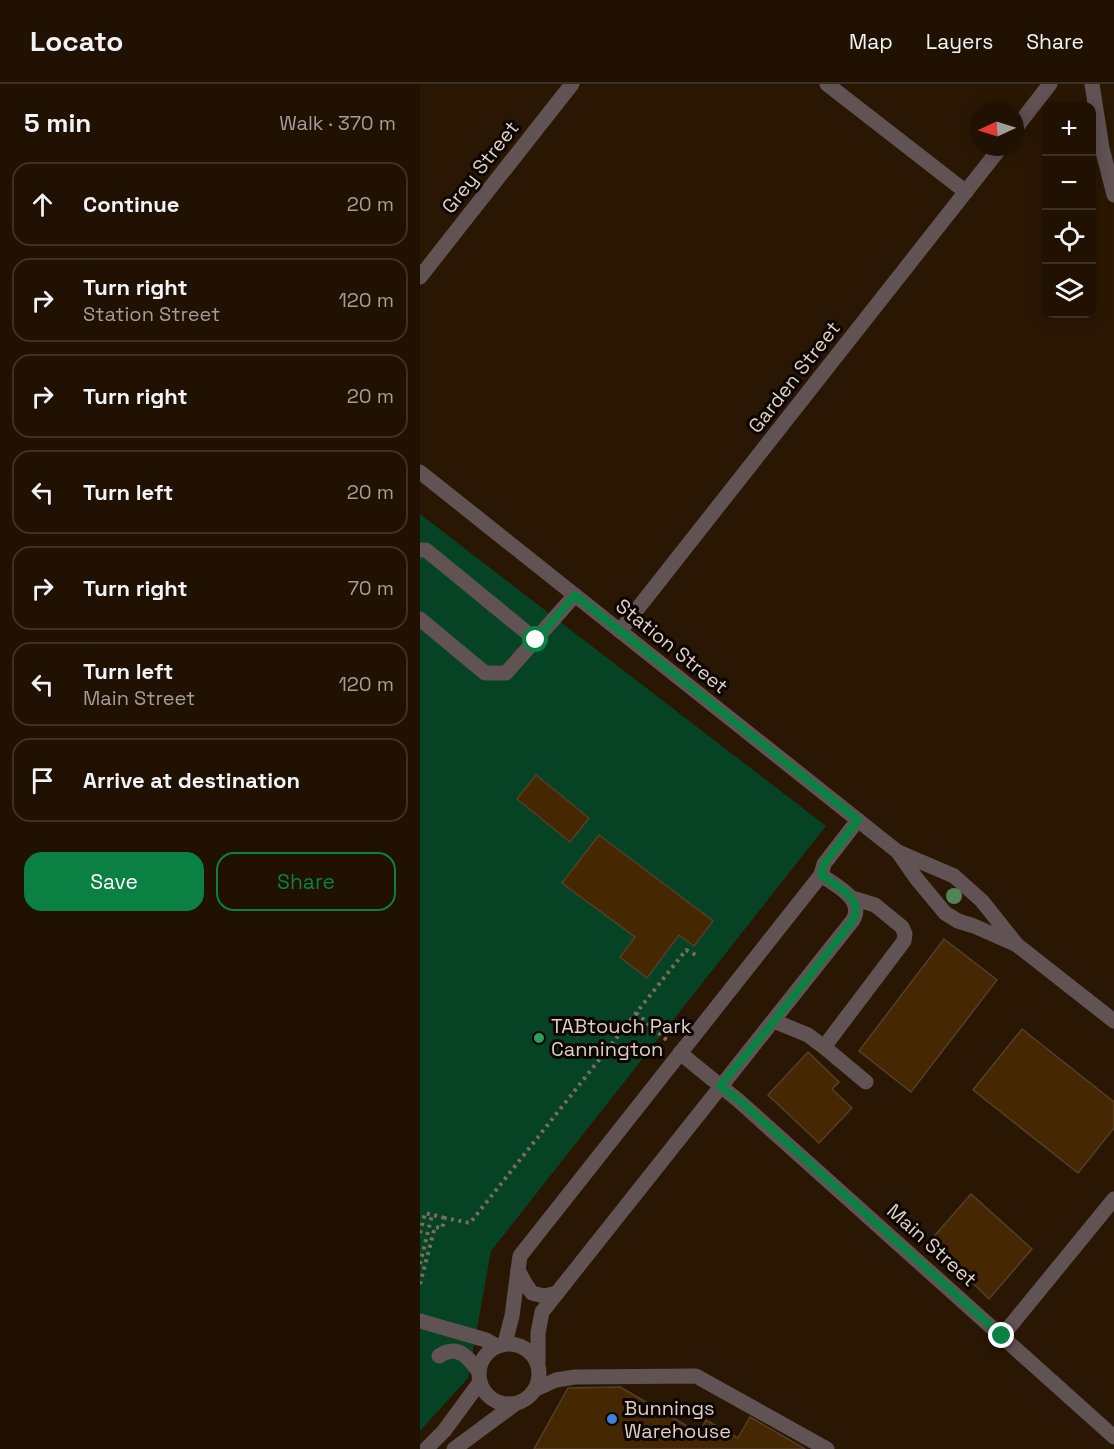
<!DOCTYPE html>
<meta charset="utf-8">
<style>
:root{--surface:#201102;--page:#281a0c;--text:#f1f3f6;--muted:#a29d99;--line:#3d3124;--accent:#0b8043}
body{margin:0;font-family:"Space Grotesk",sans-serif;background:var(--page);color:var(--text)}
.controls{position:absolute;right:18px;top:18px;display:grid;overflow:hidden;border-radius:12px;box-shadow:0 3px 15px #0003}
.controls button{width:54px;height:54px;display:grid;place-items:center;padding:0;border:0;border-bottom:2px solid var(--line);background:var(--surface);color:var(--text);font:30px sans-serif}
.compass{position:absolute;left:550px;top:18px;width:54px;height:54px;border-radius:50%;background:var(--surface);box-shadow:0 3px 15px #0003;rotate:266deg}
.stop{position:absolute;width:18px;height:18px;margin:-14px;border:4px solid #0b8043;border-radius:50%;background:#fff}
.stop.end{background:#0b8043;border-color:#fff;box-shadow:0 2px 6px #0008}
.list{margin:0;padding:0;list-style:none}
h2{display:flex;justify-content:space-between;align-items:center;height:78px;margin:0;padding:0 24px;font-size:26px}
h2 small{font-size:20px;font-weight:400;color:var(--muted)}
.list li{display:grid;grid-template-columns:39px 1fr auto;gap:18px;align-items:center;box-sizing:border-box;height:84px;margin:0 12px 12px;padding:0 12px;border:2px solid var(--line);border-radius:18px}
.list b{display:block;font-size:22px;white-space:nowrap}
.list p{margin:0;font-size:20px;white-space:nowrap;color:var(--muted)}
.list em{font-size:20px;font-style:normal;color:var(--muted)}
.actions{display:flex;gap:12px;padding:18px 24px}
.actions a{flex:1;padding:14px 0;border:2px solid var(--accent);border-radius:18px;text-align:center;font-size:21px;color:var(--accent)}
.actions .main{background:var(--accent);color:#fff}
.icon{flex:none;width:33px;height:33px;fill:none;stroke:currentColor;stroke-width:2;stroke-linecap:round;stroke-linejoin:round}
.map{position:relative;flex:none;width:694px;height:1365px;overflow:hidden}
header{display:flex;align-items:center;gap:36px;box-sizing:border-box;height:84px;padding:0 30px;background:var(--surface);border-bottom:2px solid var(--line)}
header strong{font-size:28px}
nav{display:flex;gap:33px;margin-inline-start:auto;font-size:21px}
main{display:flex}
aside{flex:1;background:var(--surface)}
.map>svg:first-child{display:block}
.green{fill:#054324}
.building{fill:#452702;stroke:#553f2a;stroke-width:1.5}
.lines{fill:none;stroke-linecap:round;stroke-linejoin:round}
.path{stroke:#7c6c5c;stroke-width:4;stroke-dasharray:3 4.5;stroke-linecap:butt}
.minor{stroke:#615254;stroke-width:15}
.tree{fill:#518456}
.route{stroke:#0b8043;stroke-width:8}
.leisure-dot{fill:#2e9e5b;stroke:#0d0501;stroke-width:2}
.shop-dot{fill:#3f7fe0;stroke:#0d0501;stroke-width:2}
.labels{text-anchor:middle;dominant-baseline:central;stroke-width:6;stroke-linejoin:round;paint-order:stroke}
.street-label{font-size:20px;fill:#dccfc3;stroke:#0d0501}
.poi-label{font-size:20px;fill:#dccfc3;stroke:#0d0501;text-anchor:start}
</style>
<header>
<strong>Locato</strong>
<nav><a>Map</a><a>Layers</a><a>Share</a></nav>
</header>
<main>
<aside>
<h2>5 min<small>Walk · 370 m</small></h2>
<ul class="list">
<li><svg class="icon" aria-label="ahead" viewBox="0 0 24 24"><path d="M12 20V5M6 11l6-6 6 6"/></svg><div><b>Continue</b></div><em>20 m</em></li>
<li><svg class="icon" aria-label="right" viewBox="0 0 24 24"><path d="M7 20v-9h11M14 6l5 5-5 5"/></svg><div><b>Turn right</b><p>Station Street</p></div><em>120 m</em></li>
<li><svg class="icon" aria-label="right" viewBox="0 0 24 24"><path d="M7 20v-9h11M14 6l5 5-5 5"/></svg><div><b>Turn right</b></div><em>20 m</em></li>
<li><svg class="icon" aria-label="left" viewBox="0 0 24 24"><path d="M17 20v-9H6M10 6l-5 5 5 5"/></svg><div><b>Turn left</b></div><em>20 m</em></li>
<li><svg class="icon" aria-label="right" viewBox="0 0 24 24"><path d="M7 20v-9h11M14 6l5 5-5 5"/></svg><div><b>Turn right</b></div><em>70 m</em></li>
<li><svg class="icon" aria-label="left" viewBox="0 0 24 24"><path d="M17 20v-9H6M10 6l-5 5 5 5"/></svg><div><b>Turn left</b><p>Main Street</p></div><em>120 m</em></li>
<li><svg class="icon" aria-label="arrive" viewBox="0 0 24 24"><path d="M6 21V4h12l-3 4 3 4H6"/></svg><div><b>Arrive at destination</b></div></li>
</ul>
<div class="actions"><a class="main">Save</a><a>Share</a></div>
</aside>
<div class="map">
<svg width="694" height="1365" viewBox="0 0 694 1365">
<rect width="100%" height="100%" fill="#2a1703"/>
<!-- green -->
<path class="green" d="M0,430L406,742L71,1167L48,1294L0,1347Z"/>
<!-- building -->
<g class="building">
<path d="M116,691L169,734L150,758L97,715Z"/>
<path d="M179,751L293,837L274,862L259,851L227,894L200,873L215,853L142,799Z"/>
<path d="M524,855L577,896L491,1008L439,967Z"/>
<path d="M602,945L694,1018V1044L658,1089L553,1006Z"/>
<path d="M388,968L419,998L412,1005L432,1024L399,1059L348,1011Z"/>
<path d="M551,1110L612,1165L569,1215L510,1157Z"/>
<path d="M200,1303L279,1349L286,1336L318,1354L330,1333L385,1365H114L148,1304Z"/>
</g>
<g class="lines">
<!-- path -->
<g class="path">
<path d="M216,929L249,958"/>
<path d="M0,1149L5,1129L25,1134"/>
<path d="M0,1180L12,1131"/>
<path d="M0,1200L15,1143L22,1144L25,1134L50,1139L266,866L278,872"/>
</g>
<!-- minor -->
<g class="minor">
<path d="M407,0L546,108"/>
<path d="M672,0L682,64L694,111"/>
<path d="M595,45L630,0"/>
<path d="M0,193L152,0"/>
<path d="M0,388L478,768L534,792L562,817L597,861"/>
<path d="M0,466H6L116,556"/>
<path d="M0,535L65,589H86L155,511"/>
<path d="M200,547L581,63"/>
<path d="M478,768L496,794L525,829L538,837L554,842L597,861L694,937"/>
<path d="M401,791C416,802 445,815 433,836L137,1209L124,1212L112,1209L105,1199L98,1186L100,1172Z"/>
<path d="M401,791L404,780L438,736"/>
<path d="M354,937L388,951L404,963L484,857L485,850L482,843L455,821L432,814"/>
<path d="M404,963L446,998"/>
<path d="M260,969L319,1017L694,1353"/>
<path d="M0,1237L66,1256L77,1262"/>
<path d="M582,1252L694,1115"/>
<path d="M85,1259L92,1232L98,1186"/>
<circle cx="89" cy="1290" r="30"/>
<path d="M19,1272C38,1259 49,1274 59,1288"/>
<path d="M118,1278V1249L122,1228L137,1209"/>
<path d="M116,1305L136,1296L155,1293L276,1292L407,1365"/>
<path d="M6,1365L24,1347L60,1298"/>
<path d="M34,1365L95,1320"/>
</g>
</g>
<!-- trees -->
<circle class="tree" cx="534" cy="812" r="8"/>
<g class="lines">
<!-- route -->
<path class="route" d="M116,556L155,511L438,736L404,780L401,791C416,802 445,815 433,836L354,937L300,1002L320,1017L582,1252"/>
</g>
<!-- markers -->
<circle class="leisure-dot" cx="119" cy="954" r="6"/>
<circle class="shop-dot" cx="192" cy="1335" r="6"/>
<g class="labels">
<!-- street labels -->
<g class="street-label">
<text transform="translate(60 83) rotate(-52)">Grey Street</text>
<text transform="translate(374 293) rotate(-52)">Garden Street</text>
<text transform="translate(252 562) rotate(39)">Station Street</text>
<text transform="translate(512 1161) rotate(42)">Main Street</text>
</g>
<!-- poi labels -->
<g class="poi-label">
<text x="131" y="942">TABtouch Park<tspan x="131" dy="23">Cannington</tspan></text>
<text x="204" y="1324">Bunnings<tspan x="204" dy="23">Warehouse</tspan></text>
</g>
</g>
</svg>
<div class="controls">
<button>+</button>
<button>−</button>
<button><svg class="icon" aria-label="locate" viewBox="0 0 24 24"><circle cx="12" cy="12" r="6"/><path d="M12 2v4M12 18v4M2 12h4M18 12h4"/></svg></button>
<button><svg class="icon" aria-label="layers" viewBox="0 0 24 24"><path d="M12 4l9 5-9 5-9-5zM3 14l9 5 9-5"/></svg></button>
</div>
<svg class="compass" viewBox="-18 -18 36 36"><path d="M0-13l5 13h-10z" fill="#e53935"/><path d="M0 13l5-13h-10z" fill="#a29d99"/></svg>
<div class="stop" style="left:116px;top:556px"></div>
<div class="stop end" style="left:582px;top:1252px"></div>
</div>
</main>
